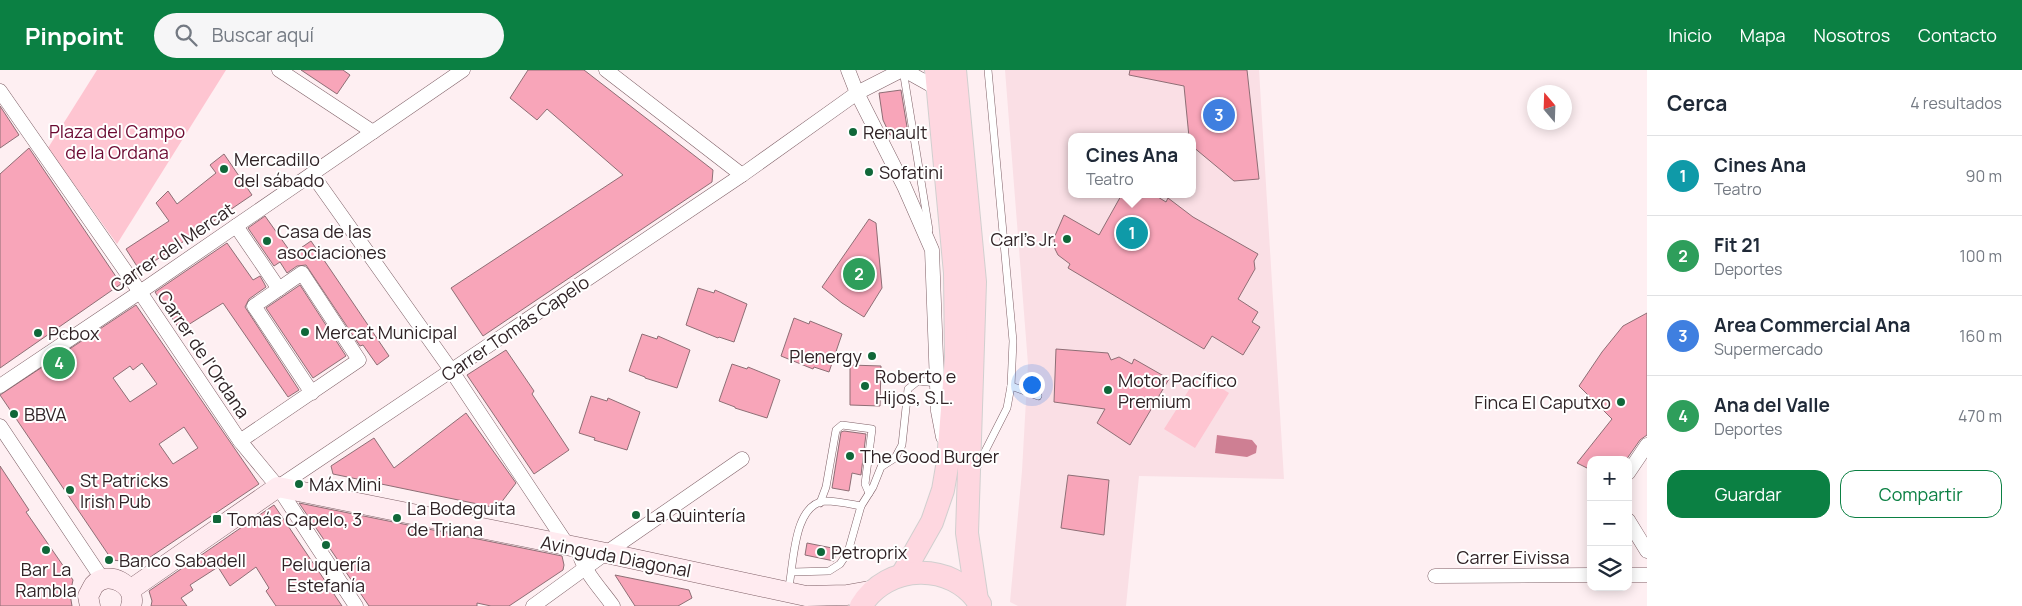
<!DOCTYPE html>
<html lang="es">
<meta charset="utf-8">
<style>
:root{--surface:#fff;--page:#f6f6f7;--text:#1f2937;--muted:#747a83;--line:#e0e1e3;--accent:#0b8043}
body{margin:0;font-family:Manrope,sans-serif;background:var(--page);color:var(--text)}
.controls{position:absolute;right:15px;bottom:15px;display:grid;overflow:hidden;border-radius:10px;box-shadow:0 2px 12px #0003}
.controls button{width:45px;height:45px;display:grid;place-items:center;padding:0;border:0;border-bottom:1px solid var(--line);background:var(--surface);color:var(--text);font:25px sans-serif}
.compass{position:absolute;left:1527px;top:15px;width:45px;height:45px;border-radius:50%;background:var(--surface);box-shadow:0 2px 12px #0003;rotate:341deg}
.you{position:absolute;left:1031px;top:314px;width:18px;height:18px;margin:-12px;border:4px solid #fff;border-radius:50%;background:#1a73e8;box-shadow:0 0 0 8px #1a73e833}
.badge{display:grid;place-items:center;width:32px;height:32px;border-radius:50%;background:var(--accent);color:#fff;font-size:16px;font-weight:700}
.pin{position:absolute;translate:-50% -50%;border:2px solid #fff;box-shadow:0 1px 5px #0006}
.popup{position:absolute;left:1068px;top:63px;width:128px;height:65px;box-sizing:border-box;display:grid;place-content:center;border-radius:10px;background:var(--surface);filter:drop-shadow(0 1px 4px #0005);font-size:16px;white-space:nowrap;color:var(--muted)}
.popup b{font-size:19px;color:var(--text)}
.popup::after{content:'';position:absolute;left:50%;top:100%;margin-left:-10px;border:10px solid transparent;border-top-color:var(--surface)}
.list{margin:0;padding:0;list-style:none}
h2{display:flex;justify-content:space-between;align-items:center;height:65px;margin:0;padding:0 20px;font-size:21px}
h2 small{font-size:16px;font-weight:400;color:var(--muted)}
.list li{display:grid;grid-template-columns:32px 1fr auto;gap:15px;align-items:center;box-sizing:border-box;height:80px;padding:0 20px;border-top:1px solid var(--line)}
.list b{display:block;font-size:19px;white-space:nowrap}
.list p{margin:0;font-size:16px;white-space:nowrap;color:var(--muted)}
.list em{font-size:16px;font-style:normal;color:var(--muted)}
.actions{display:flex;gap:10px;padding:15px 20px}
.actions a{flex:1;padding:11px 0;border:1px solid var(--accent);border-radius:15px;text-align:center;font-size:18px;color:var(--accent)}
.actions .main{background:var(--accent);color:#fff}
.icon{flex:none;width:28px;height:28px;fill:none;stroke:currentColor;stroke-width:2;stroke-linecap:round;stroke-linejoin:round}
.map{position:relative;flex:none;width:1647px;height:536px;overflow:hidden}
header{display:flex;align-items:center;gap:30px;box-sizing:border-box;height:70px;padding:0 25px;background:var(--accent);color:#fff}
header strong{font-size:24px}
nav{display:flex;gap:28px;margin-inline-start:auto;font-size:18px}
.search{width:350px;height:45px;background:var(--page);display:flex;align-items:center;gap:12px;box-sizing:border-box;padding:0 18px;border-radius:28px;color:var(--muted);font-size:19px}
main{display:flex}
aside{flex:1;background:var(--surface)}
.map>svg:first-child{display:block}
.built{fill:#fadfe5;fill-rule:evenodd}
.green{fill:#fec5d1}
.water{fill:#ce7f93}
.building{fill:#f8a5b9;stroke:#8e6e75;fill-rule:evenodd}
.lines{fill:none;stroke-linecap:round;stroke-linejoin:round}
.lane-casing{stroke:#7f6067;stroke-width:8}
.street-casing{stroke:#7f6067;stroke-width:15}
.secondary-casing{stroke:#7f6067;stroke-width:21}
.primary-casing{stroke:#d1cfcf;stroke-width:24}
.lane{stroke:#fff;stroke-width:7}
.street{stroke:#fff;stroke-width:14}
.secondary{stroke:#ffebf0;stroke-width:20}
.primary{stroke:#fed7e0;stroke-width:22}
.poi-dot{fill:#106739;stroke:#fff;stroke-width:2}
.labels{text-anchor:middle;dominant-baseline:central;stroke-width:4;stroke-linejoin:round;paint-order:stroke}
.park-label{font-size:18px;fill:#6b0931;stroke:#fff}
.poi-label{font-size:18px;fill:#302326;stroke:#fff;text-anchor:start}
.street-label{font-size:18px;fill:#302326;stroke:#fff}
</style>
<header>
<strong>Pinpoint</strong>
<div class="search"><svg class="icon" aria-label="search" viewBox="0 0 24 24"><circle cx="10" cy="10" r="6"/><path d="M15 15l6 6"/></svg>Buscar aquí</div>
<nav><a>Inicio</a><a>Mapa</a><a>Nosotros</a><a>Contacto</a></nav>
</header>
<main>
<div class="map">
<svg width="1647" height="536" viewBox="0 0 1647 536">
<rect width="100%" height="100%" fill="#feeff2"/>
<!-- built -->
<path class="built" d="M1005,0H1259L1284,409L1139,406L1126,536H1018L1010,532L1022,401L1028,294ZM1072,67H1192V124H1072Z"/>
<!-- green -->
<g class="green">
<path d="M97,0H226L117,174L48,78Z"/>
<path d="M1199,304L1229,323L1195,378L1164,359Z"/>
</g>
<!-- water -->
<path class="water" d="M1217,365L1252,370L1257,376L1256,383L1247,387L1215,383Z"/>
<!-- building -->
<g class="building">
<path d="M301,0H343L350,5L337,24Z"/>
<path d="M528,0H584L713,100L712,112L483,266L451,218L623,105L547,39L537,50L510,28Z"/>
<path d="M1130,0H1247L1259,109L1234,111L1192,76V67H1189L1184,16L1129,5Z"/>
<path d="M901,20L908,63L890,65L883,50L879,23Z"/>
<path d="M0,36L19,65L0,78Z"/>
<path d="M29,78L121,214L0,298V104Z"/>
<path d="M224,84L252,125L140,201L126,179L169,151L156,133L168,121L177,134L216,103L210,95Z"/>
<path d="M1122,124H1153L1166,132L1168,128L1193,147L1258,184L1254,191L1255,199L1238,229L1258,242L1252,252L1260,257L1243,285L1212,266L1204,279L1068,198L1070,194L1058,185L1055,179L1054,168L1064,145L1099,165Z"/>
<path d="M265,146L292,184L311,171L389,286L377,295L363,275L360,276L306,195L297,196L287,203L280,192L274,196L248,158Z"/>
<path d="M869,149L876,153L882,218L864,247L842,233L822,217Z"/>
<path d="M227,173L253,210L260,206L264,213L266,217L249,229L245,237L299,320L288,327L223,233L180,260L155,222Z"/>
<path d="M300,215L346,286L313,308L266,238Z"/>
<path d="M698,218L714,223L715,220L747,234L734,272L719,267L718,268L686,255Z"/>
<path d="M136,235L259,414L134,498L122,491L112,490L0,325ZM142,293L157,314L130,332L113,308L130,296L133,300ZM184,357L198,378L173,394L159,374Z"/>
<path d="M1647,243V365L1640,370L1626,390H1591V400L1577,393L1612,349L1579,316L1602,282L1623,256Z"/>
<path d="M794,248L809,254L810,251L842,264L829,302L814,297L813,299L781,286Z"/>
<path d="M642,264L657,269L658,266L690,280L677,318L645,308V307L629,301Z"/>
<path d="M1056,279L1108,283L1111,290L1119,287L1132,294L1134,289L1169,309L1130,375L1097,353L1105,339L1054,332Z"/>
<path d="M506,280L534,321L532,324L569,380L534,404L467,305Z"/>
<path d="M732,294L747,299L748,297L780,310L767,348L735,338V337L719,331Z"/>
<path d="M850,295L881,296L880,336L850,335Z"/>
<path d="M591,326L607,331L608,328L640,342L627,380L594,370L595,368L579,363Z"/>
<path d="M466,343L516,413L497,438L333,404L331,396L374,368L394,398Z"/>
<path d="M844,361L866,364L861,405L852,403L849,421L832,418L841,362Z"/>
<path d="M0,396L29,440L26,442L73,510L70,524L72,536H0Z"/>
<path d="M1068,405L1109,410L1104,465L1061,458Z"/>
<path d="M299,433L562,486L564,495L563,500L509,536H491L477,533V536H369Z"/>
<path d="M274,435L342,536H276L266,521L269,518L256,497L230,516L218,497L190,515L193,520L181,528L187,536H151L152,531L149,521Z"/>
<path d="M807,473L837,479L834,491L805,485Z"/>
<path d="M615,505L689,520L692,528L678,536H635Z"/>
</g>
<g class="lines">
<defs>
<g id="lane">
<path d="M903,0L929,160"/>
<path d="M1011,316L1038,326"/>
<path d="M977,397L1007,338L1011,316L1013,271L988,0"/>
<path d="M820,433L826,417L836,360L842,355L872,359L865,414L869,423"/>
<path d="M793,502L829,501L840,494L848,482L861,436L873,417L881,397L895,388L902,375L908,319L918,311L937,313"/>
<path d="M788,522C794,497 792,433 826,431C837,431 850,434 861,436"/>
</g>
<g id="street">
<path d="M279,0L373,62"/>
<path d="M606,0L742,105"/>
<path d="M848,0L857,23L904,116L932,180L938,341L943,367"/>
<path d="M904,0L938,19"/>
<path d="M0,21L140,222L240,371L278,417L356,536"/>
<path d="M312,104L451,300L568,476"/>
<path d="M236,156L279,219"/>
<path d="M0,316L140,222L463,0"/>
<path d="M0,356L103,510"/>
<path d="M240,371L359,290L302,203L254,236L312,323"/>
<path d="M1628,403L1647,375"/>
<path d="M278,417L742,105L857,23L902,0"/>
<path d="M1628,450L1647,481"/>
<path d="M578,478C581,499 601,519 613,536"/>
<path d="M1628,505H1647"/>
<path d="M1435,506L1591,505"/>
<path d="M533,536L606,483L742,389"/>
</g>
<g id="secondary">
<path d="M130,520L278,417L606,483L806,526L847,525L875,520"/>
<path d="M90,536L88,526C90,523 92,518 94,515C108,499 138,515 131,536"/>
</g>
<g id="primary">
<path d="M955,0L975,212L967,463L977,530"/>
<path d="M902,505L932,452L943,420L948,391L956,287L955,203L936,0"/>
<path d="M861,536C887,493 952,491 980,534"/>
</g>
</defs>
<!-- lane casing -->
<use href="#lane" class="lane-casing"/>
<!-- street casing -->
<use href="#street" class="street-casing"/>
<!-- secondary casing -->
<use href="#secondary" class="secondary-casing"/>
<!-- primary casing -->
<use href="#primary" class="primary-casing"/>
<!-- lane -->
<use href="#lane" class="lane"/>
<!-- street -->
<use href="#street" class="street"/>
<!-- secondary -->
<use href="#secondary" class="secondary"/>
<!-- primary -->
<use href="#primary" class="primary"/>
</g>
<!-- markers -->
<g class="poi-dot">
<circle cx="853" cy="62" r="5"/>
<circle cx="224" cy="99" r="5"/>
<circle cx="869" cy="102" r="5"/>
<circle cx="1067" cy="169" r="5"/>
<circle cx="267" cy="171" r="5"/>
<circle cx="305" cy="262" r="5"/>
<circle cx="38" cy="263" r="5"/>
<circle cx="872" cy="286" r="5"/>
<circle cx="865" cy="316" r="5"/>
<circle cx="1108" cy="320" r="5"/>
<circle cx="1621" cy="332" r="5"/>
<circle cx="14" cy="344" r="5"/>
<circle cx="850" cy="386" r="5"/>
<circle cx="299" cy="414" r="5"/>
<circle cx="70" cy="420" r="5"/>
<circle cx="636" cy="445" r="5"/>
<circle cx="397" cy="448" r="5"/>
<rect x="212" y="444" width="10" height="10" rx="2.5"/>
<circle cx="326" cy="475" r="5"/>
<circle cx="46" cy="480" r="5"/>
<circle cx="821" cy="482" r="5"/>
<circle cx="109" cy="490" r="5"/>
</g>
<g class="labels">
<!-- park labels -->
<g class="park-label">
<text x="117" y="61">Plaza del Campo<tspan x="117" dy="21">de la Ordana</tspan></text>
</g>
<!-- poi labels -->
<g class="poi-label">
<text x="863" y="62">Renault</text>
<text x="234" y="89">Mercadillo<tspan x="234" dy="21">del sábado</tspan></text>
<text x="879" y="102">Sofatini</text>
<text x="277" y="161">Casa de las<tspan x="277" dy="21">asociaciones</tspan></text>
<text x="1057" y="169" text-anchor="end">Carl's Jr.</text>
<text x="315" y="262">Mercat Municipal</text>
<text x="48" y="263">Pcbox</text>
<text x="862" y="286" text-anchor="end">Plenergy</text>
<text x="875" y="306">Roberto e<tspan x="875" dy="21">Hijos, S.L.</tspan></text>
<text x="1118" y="310">Motor Pacífico<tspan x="1118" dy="21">Premium</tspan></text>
<text x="1611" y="332" text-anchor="end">Finca El Caputxo</text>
<text x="24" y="344">BBVA</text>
<text x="860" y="386">The Good Burger</text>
<text x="80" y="410">St Patricks<tspan x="80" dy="21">Irish Pub</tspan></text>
<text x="309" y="414">Máx Mini</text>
<text x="407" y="438">La Bodeguita<tspan x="407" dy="21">de Triana</tspan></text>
<text x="646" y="445">La Quintería</text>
<text x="227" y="449">Tomás Capelo, 3</text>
<text x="831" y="482">Petroprix</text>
<text x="119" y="490">Banco Sabadell</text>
<text x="326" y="494" text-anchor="middle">Peluquería<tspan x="326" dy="21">Estefanía</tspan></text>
<text x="46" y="499" text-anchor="middle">Bar La<tspan x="46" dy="21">Rambla</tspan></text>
</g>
<!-- street labels -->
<g class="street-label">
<text transform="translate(172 177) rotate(-34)">Carrer del Mercat</text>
<text transform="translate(515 258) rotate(-34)">Carrer Tomás Capelo</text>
<text transform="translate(204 284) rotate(56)">Carrer de l'Ordana</text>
<text transform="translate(616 486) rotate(11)">Avinguda Diagonal</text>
<text x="1513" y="487">Carrer Eivissa</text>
</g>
</g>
</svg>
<div class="controls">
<button>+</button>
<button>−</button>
<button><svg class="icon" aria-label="layers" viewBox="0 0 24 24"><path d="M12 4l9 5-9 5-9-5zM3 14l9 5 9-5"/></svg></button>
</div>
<svg class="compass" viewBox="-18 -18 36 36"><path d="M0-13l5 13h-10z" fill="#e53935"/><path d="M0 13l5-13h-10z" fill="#747a83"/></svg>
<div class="you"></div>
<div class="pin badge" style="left:1132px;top:163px;background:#0f9aa8">1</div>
<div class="popup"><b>Cines Ana</b>Teatro</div>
<div class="pin badge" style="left:859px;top:204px;background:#2e9e5b">2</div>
<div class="pin badge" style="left:1219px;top:45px;background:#3f7fe0">3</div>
<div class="pin badge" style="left:59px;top:293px;background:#2e9e5b">4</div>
</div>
<aside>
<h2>Cerca<small>4 resultados</small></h2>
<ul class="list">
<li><span class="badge" style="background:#0f9aa8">1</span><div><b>Cines Ana</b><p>Teatro</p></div><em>90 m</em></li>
<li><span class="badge" style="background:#2e9e5b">2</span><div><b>Fit 21</b><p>Deportes</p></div><em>100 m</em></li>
<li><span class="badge" style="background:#3f7fe0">3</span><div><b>Area Commercial Ana</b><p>Supermercado</p></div><em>160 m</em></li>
<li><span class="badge" style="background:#2e9e5b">4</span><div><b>Ana del Valle</b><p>Deportes</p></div><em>470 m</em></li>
</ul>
<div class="actions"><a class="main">Guardar</a><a>Compartir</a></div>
</aside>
</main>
